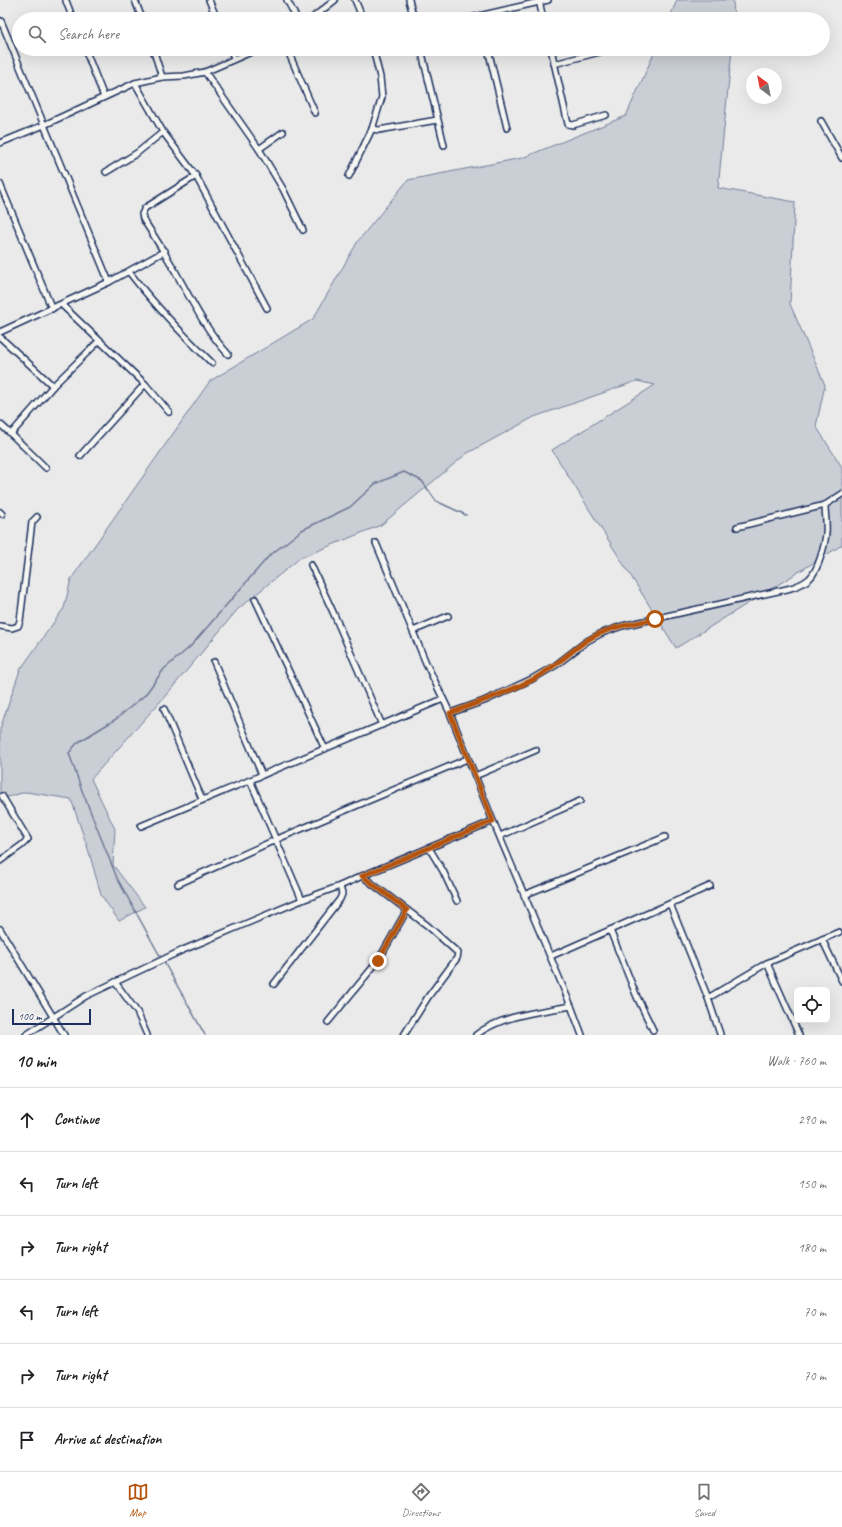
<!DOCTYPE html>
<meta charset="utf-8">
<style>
:root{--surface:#fff;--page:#f2f2f2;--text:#202124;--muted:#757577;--line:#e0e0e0;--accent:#b45309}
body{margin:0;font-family:Caveat,sans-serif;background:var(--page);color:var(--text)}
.controls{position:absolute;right:12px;bottom:12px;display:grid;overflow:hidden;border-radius:6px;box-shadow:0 4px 16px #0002}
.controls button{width:36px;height:36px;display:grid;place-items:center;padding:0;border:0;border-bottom:1px solid var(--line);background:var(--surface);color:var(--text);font:20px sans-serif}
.compass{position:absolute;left:746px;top:68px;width:36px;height:36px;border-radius:50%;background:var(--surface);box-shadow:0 4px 16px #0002;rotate:328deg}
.scale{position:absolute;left:12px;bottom:10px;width:79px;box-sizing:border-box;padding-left:4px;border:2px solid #1b2f5e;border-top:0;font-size:11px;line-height:14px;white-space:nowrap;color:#1b2f5e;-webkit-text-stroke:3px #f6f6f2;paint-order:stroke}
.stop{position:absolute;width:12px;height:12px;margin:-9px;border:3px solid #b45309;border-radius:50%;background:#fff}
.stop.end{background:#b45309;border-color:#fff;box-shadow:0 1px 4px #0008}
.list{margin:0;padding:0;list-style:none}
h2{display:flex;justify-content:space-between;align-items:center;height:52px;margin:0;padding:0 16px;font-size:17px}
h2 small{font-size:13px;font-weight:400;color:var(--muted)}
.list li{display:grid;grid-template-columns:26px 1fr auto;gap:12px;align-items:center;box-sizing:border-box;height:64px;padding:0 16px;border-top:1px solid var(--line)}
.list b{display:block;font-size:15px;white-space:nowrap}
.list em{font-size:13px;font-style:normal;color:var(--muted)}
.icon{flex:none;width:22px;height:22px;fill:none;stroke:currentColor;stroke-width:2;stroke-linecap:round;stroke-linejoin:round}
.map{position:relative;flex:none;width:842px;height:1035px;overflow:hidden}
.search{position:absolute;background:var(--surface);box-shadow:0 4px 16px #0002;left:12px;right:12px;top:12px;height:44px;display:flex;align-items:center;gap:10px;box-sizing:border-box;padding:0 14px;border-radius:22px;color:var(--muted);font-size:15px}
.sheet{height:436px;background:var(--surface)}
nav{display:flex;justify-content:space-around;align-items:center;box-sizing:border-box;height:56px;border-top:1px solid var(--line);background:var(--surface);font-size:11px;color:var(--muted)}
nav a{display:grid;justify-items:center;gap:2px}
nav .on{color:var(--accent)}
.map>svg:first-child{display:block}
.green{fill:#caced5;stroke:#727e9a}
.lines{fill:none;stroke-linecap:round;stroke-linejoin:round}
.stream{stroke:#6c7995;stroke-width:1.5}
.minor-casing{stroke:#1b2f5e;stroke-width:8}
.minor{stroke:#f6f6f2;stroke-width:5}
.route{stroke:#b45309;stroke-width:5}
</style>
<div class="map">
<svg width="842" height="1035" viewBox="0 0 842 1035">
<rect width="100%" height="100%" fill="#e9eae9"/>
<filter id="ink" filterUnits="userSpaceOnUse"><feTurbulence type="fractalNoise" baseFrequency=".025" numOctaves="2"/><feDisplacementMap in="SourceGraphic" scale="8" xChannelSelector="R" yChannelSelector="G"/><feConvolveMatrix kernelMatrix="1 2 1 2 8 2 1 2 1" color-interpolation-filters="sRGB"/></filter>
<g filter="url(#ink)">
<!-- green -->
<g class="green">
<path d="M677,0H733L734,19H669Z"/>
<path d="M656,49H732L718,188L795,202L790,304L825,385L816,426L842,467V545L676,648L552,450L655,385L637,381L534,417L466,454L381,525L300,558L238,609L167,694L91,779L115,829L113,865L145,907L119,921L101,895L89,852L71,799L26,792L0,799V729L20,670L64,608L71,579L210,381L313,319L358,241L408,180L522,158L626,116Z"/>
</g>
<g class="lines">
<!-- stream -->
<g class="stream">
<path d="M160,956L117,878L81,788L69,753L77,743L116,719L145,695L164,669L190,647L269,556L302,530L350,507L375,484L404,472L422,481L436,501L466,515"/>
<path d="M165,964L205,1035"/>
</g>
<defs>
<g id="minor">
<path d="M135,0L142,19"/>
<path d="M209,0L217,19"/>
<path d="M287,0L297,19"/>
<path d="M355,0L363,19"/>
<path d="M409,0L414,19"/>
<path d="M539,0L543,19"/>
<path d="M66,1L73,19"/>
<path d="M311,19L335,0"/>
<path d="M466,19L548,0"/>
<path d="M1,21L109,282"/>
<path d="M85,49L104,97"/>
<path d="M153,49L162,77"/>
<path d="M230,49L234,58"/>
<path d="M287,49L315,113"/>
<path d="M421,49L444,145"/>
<path d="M488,49L507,128"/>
<path d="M551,49L568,124L573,125L606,115"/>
<path d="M554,64L611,49"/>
<path d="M205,72L259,149L283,189L303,230"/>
<path d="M135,83L163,132L196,176L267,308"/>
<path d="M821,121L842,158"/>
<path d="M372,129L379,130L437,120"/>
<path d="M0,143L44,125L135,83L162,77L184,76L205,72L258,49"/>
<path d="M259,149L283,132"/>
<path d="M106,172L137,153L163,132"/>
<path d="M196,176L145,208L142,214L143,219C156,239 169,259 180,280C194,305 208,333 228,354"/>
<path d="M349,176L372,129L382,97L380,77L373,49"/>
<path d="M0,184L52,309"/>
<path d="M129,272C154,304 182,334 212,363"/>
<path d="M62,305L145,384L169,412"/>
<path d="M0,332L109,282L165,251"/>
<path d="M0,337L53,386"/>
<path d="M0,424L11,434L53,386L100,340"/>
<path d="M11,434L46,468"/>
<path d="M80,456L145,384"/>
<path d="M0,512L2,514"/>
<path d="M737,527L825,505L842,494"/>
<path d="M376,543L426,663L450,713L493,821L571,1006C539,1012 502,1015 476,1035"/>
<path d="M311,565L333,612L382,725"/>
<path d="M255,599L325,749"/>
<path d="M0,626L12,628L18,626L20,621L32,522L37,517"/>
<path d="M413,631L448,616"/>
<path d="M214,662L262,775"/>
<path d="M164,709L202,799"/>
<path d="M450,713L484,701L532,679L556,665L587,641L602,633L622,626L787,589C795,587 803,584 809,579C818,571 825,545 826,533C827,524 825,514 825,505"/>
<path d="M475,776L536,750"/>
<path d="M250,780L302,900"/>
<path d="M141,826L443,699"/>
<path d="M500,836L580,801"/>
<path d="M429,848L443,871L457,901"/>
<path d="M0,861L22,845L28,839L2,796"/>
<path d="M362,876L428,926L458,953L457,958L428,997L404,1035"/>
<path d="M178,884L275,840L467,759"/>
<path d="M524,895L665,837"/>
<path d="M670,904L708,998L720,1034"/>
<path d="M0,929L64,1035"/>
<path d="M610,930L637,997L653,1030"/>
<path d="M822,939L842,981"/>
<path d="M551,956L710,886"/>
<path d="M767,963L799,1035"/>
<path d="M115,982L137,1012L147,1035"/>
<path d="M274,984L340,899L342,894L340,886"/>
<path d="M708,998L767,963L839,932"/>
<path d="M571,1006L582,1035"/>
<path d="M328,1022L378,961L407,910"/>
<path d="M26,1035L86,996L183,950L302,900L340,886L362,876L493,821"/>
</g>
</defs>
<!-- minor casing -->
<use href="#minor" class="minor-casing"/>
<!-- minor -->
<use href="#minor" class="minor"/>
</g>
</g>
<g class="lines" filter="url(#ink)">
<!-- route -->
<path class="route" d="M378,961L407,910L362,876L493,821L450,713C478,703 505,693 532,680C552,669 568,654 586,641C607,627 631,624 655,619"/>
</g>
</svg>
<div class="controls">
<button><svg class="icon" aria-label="locate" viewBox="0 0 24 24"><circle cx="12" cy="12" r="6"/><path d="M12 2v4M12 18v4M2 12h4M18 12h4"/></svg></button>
</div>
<svg class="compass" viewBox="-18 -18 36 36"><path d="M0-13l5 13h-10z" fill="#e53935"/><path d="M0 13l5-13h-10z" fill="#757577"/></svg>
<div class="scale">100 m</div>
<div class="stop" style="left:655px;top:619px"></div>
<div class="stop end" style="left:378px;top:961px"></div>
<div class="search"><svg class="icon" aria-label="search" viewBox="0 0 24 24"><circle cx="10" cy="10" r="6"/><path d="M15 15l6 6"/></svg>Search here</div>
</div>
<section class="sheet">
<h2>10 min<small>Walk · 760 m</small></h2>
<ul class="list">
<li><svg class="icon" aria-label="ahead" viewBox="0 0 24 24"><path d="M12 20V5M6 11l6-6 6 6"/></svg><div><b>Continue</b></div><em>290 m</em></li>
<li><svg class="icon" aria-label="left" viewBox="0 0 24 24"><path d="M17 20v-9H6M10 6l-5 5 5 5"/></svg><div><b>Turn left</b></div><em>150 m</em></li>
<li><svg class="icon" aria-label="right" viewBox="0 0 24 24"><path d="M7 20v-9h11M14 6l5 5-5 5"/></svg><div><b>Turn right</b></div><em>180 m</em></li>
<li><svg class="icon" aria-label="left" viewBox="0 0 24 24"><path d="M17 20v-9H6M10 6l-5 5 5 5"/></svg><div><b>Turn left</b></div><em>70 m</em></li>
<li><svg class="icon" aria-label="right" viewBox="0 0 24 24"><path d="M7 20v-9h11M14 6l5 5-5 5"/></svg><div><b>Turn right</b></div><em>70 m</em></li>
<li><svg class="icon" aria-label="arrive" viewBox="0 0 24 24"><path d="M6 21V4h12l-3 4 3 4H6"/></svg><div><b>Arrive at destination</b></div></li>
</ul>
</section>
<nav>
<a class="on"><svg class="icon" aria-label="map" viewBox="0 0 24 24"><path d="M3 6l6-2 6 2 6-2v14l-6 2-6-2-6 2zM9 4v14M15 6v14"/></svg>Map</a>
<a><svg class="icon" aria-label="directions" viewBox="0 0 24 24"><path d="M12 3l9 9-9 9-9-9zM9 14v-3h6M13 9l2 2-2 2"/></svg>Directions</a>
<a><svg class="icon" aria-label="saved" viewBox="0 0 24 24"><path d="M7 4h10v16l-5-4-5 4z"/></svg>Saved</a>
</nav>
